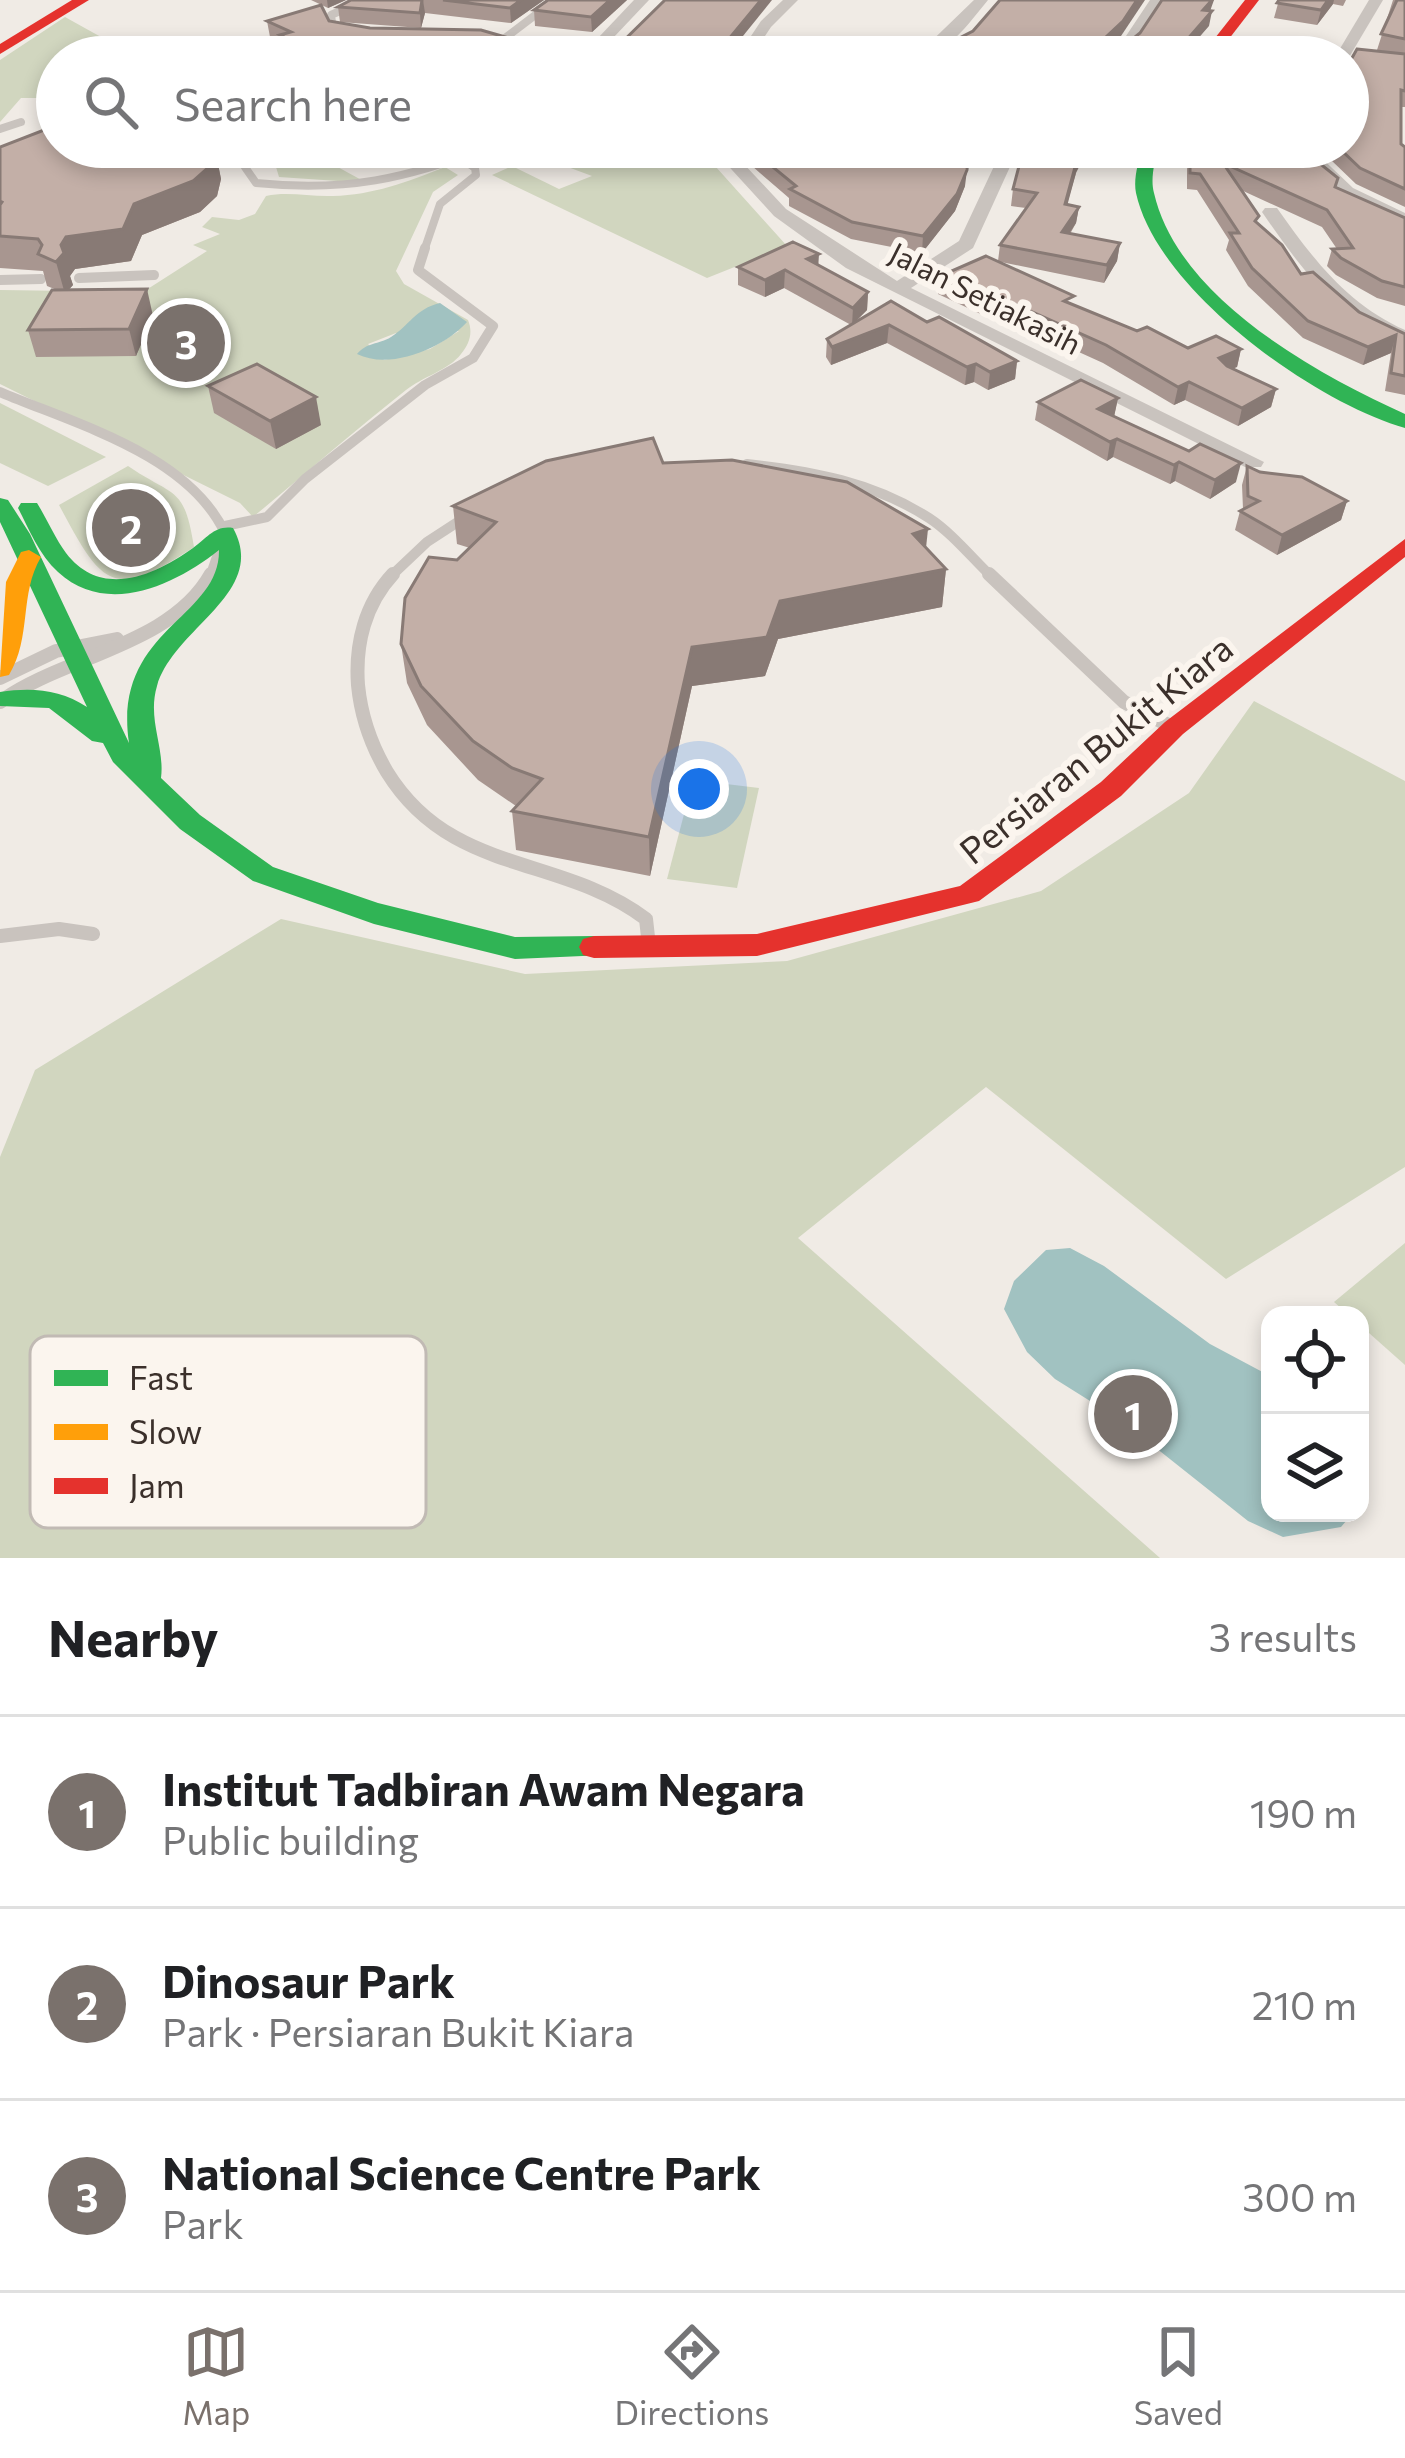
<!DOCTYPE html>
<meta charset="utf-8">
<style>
:root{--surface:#fff;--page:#f2f2f2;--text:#202124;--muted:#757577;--line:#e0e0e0;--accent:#7a716c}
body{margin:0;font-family:Commissioner,sans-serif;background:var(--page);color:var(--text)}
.controls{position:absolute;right:36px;bottom:36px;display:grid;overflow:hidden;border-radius:24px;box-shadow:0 6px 18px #0003}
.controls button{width:108px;height:108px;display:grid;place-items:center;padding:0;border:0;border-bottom:3px solid var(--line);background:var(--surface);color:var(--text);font:60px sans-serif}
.you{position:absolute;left:699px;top:789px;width:42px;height:42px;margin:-30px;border:9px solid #fff;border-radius:50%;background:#1a73e8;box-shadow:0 0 0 18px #1a73e833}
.badge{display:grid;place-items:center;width:78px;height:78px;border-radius:50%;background:var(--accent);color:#fff;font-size:39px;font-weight:700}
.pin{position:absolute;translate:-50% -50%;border:6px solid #fff;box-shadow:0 3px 12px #0006}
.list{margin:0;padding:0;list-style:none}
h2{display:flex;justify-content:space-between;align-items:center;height:156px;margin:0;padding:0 48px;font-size:51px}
h2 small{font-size:39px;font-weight:400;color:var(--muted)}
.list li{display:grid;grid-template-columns:78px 1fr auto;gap:36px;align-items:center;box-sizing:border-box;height:192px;padding:0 48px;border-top:3px solid var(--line)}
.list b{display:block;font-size:45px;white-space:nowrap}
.list p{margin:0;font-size:39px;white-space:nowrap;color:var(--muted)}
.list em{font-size:39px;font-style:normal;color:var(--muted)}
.icon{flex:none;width:66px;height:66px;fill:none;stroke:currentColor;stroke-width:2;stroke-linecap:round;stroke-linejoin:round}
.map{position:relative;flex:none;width:1405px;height:1558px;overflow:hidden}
.search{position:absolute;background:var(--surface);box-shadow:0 6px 18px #0003;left:36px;right:36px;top:36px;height:132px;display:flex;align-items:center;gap:30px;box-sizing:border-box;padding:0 42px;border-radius:66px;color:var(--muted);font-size:45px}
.sheet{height:732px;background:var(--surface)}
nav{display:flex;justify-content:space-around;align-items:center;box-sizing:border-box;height:168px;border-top:3px solid var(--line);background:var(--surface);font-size:33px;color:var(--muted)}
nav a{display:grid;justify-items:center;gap:6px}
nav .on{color:var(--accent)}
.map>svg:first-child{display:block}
.green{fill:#d1d6bf;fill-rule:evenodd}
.water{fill:#a1c2c1}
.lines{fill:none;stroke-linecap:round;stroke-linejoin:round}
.lane-far2{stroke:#c9c3be;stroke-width:8}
.lane-far1{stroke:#c9c3be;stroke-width:10}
.lane{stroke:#c9c3be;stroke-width:14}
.street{fill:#c9c3be;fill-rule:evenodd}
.fast{fill:#30b455;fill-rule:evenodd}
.slow{fill:#ff9f0a;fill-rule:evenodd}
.jam{fill:#e5322d;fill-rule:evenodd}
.wall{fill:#a89690}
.shaded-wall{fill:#887a75}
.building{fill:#c3afa7;stroke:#887a75;stroke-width:3}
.labels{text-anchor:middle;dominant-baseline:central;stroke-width:12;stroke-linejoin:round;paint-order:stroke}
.far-street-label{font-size:30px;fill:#3b302b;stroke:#fbf5ee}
.street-label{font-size:36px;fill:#3b302b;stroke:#fbf5ee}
.key{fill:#fbf5ee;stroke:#c1bab4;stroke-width:3}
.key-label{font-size:33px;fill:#3b302b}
</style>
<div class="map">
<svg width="1405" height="1558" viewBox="0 0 1405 1558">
<rect width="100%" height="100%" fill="#f0ebe5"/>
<!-- green -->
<g class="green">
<path d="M65,17L137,57H57V98H21L0,122V60Z"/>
<path d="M254,147H301L367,183L279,177L276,167Z"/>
<path d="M514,147H698L787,246L707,278L492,175L512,166L559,189L592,176Z"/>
<path d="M445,167L458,175L433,192L396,271L404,284L468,320C473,332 470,343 461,354C449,370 422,377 406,390C354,431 304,475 253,517L240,503L0,384V290L143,292L207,251L193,245L220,234L202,227L212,217L239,220L255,214L266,196C288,191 310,197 333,196C373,195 407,182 445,167ZM459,331L430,349L384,360L368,344L396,333Z"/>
<path d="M0,403L106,457L48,486L0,463Z"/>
<path d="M128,466C175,498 184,485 194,547C111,602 102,585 59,505Z"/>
<path d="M1254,701L1405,781V1167L1226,1279L986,1087L798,1238L1160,1558H0V1157L35,1070L281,919L525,974L787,961L1041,891L1189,793Z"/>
<path d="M693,780L759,788L737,888L667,879Z"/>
<path d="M1405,1243V1365L1360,1325V1315H1349L1334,1302Z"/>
</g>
<!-- water -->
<g class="water">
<path d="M440,303L467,322C445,347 391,371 357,354C367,342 378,345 391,337C410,325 415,309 440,303Z"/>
<path d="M1070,1248L1104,1266L1210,1344L1270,1376V1513H1353L1341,1527L1283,1537L1248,1521L1122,1421L1055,1379L1027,1352L1004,1309L1014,1281L1046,1250Z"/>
</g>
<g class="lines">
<!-- lane-far2 -->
<g class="lane-far2">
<path d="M344,31L333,29L331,15L364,0"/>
<path d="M505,38L555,0"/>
<path d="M537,49L574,57"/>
<path d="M0,129L21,122"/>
<path d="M215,147L240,160L256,183C347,192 405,179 490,147"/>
<path d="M955,152H1005"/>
<path d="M424,251L440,204L476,175L475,168L461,158"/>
</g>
<!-- lane-far1 -->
<g class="lane-far1">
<path d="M79,278L154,275"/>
<path d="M0,280L41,279"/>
<path d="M0,392C75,424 188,454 225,533L210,577"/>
<path d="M747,464C812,471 873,482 929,518C952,533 972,558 992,577"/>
<path d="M225,526L267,517L305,479L425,385L473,358L493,326L418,270L425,248"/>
<path d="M390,577L427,542L470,514"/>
</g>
<!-- lane -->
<g class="lane">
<path d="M393,574C365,604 355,644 358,685C361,716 371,745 387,772C451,876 560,854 646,919L649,946"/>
<path d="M989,574L1124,702L1174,728"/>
<path d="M0,678L56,651L117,639"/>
<path d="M0,702C63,656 171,646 211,574"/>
<path d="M0,936L59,929L93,934"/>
</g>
<!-- street -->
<g class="street">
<path d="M634,0H649L595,57H580Z"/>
<path d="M783,0H798L771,27L751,57H737L761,21Z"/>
<path d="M974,0H988C969,23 946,57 915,57Z"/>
<path d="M1150,0H1164L1134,45L1121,57H1105L1124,39Z"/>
<path d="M1369,0H1383L1348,59L1335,57Z"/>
<path d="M711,147H728L786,209L897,281L959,241L1003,147H1019L973,248L911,288L1264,462L1261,467H1245L846,268L774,216Z"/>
<path d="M1294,147H1310L1353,188L1405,213V224C1359,211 1321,187 1294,147Z"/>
<path d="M1265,208H1277C1312,258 1348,305 1405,330V343C1340,323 1299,266 1262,212Z"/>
</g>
<!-- fast -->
<g class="fast">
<path d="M1142,147H1158C1155,162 1150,178 1154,193C1178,298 1315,373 1405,414V428C1314,402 1157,290 1136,193C1133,178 1139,161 1142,147Z"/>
<path d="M0,498L8,500L30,534L129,743C112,629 220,619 219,550C175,585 107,617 58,572C39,555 29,529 18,508L21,503H37C47,519 55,538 66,553C101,599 154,576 193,548C207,538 215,525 233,528C269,593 174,627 157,686C147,719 165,748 161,778L200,815L273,867L378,903L515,937L594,936L605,939L609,947L605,955L515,959L374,924L253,881L180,829L113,762L103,743L92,741L49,708L0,706V692C31,687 60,689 87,707L0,522Z"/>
</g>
<!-- slow -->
<path class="slow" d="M29,550L41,557C19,594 32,637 9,675L0,677L6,582L21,552Z"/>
<!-- jam -->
<g class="jam">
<path d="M72,0H89L0,54V44Z"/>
<path d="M1245,0H1259L1215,57H1200Z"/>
<path d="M1405,539V557L1183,734L1121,796L979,901L757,956L594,958L583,955L579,947L583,939L594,936L757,934L960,886L1101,782L1165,722Z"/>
</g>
</g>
<!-- wall -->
<g class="wall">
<path d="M311,0H346L328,8Z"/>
<path d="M351,0H544L511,23L425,13L421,28L340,22L338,7Z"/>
<path d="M548,0H627L592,32L535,26L534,10Z"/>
<path d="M1279,0H1346L1343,6L1333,4L1317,25L1274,18Z"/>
<path d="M1393,0H1405V107H1401V144L1405,147V207L1356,184L1331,160L1332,147H1348L1395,53L1377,50Z"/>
<path d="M267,21H329L370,28L554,51V57H295L283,52L281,42L270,37Z"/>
<path d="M0,147L215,149L221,179L217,196L200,212L142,235L131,261L75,269L70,276L73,285L68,290L153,316L136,356L36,357L28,330L57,290L47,286L43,271L0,268Z"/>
<path d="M752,147L965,186L955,211L922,253L851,239L789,206V198L752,166Z"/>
<path d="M1190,152L1270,154L1266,162L1336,187L1405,218V306L1377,298L1336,275L1327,266L1332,249H1337L1322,227L1241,190L1257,223L1301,274L1359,312L1405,334V395L1385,391L1391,353L1363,365L1303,338L1248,286L1226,250L1229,240L1197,190L1187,189V169Z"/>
<path d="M1076,173L1067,204L1079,207L1076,223L1070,234L1120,243L1117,261L1104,283L1001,262L1073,305L1137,331L1188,348L1241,349L1237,367L1233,368L1276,389L1271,407L1238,426L1185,400L1174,405L1103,363L995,314L987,317L938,294L940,276L998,261L1000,245L1026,208L1011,206L1013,189Z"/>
<path d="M818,265L868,292L867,310L854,323L927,322L1017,361L1015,379L988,390L974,382L965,385L887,343L831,365L826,357L827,339L851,325L784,288L765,297L738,285V267Z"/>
<path d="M208,386L321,425L276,449L214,413Z"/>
<path d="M1118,398L1114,416L1236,482L1210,499L1175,481L1170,484L1113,457L1107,461L1035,420L1038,402Z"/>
<path d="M663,463L926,548L946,569L942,607L778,639L765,676L692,686L650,876L516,850L512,811L516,806L478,780L427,725L407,683L401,644L457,560L470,548L457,544L453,506Z"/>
<path d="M1247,466L1260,472L1347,501L1341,520L1277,555L1235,530L1240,511L1243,509L1242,485Z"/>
</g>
<!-- shaded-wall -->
<g class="shaded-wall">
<path d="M327,0H346L328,8Z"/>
<path d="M423,0L425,13L421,28L420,13Z"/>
<path d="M521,0H544L511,23L510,8Z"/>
<path d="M610,0H627L592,32L591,17Z"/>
<path d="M761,0H772L726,57H714Z"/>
<path d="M1137,0H1145L1121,36L1102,54L1104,39Z"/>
<path d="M1212,0H1214L1209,14L1212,11L1209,26L1182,57H1172L1203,10Z"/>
<path d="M1328,0H1334L1333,4L1317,25L1321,10Z"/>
<path d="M1083,147H1089L1076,173L1063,221L1065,204L1078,156Z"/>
<path d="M215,149L221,179L217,196L200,212L142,235L131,261L75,269L70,276L73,285L65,294L56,262L61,245L66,237Z"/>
<path d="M967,170L965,186L955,211L922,253L923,236Z"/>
<path d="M1079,207L1076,223L1059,249L1062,232Z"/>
<path d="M1120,243L1117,261L1104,283L1107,265Z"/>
<path d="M819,254L818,271L807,259Z"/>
<path d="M785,270L784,288L765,297V280Z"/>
<path d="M147,289L153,316L136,356L129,329Z"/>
<path d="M868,292L867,310L852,325L853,308Z"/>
<path d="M997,296L995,314L987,317L989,300Z"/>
<path d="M889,325L887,343L831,365L832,347Z"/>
<path d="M1396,335L1391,353L1363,365L1368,347Z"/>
<path d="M1241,349L1237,367L1214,376L1219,358Z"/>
<path d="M1017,361L1015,379L988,390L990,372Z"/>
<path d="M976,364L974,382L965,385L967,367Z"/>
<path d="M1189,382L1185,400L1174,405L1178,387Z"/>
<path d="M1276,389L1271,407L1238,426L1242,408Z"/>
<path d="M316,397L321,425L276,449L270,421Z"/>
<path d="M1118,398L1114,417L1098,409Z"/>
<path d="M1117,439L1113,457L1107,461L1110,442Z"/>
<path d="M1179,462L1175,481L1170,484L1174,465Z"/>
<path d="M1241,463L1236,482L1210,499L1215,480Z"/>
<path d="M1347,501L1341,520L1277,555L1282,535Z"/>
<path d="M928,529L924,567L913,534Z"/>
<path d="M946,569L942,607L778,639L765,676L692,686L650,876L649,837L692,647L780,601Z"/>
</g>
<!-- building -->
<g class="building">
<path d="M351,0H422L420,13L338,7Z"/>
<path d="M443,0H521L510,8Z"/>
<path d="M548,0H610L591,17L534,10Z"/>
<path d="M665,0H761L714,57H607Z"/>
<path d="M1000,0H1137L1123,21L1104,39V45L1124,46L1140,33L1162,0H1212L1203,10L1212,11L1172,57H922L973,31Z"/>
<path d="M1279,0H1328L1321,10L1277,3Z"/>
<path d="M1397,0H1405V39L1381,34Z"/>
<path d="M321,5L329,21L370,28L481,30L554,51L545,57H350L309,49L280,35L291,32L267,21Z"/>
<path d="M1357,49L1405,54V91L1401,90V144L1405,147V189L1360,168L1338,147H1348V65Z"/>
<path d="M57,125V147H214L215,149L211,165L193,181L134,204L123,229L66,237L61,245L64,253L56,262L38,254L42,245L38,239L0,236V205L2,202L0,201V147Z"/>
<path d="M752,147H969L967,170L957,194L923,236L852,222L790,189L796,186L752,150Z"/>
<path d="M1024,147H1083L1078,156L1065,204L1079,207L1062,232L1120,243L1107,265L1000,245L1037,193L1013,189Z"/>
<path d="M1201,147H1270L1263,162H1318L1338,178L1335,187L1405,218V287L1382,281L1341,258L1332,249L1353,248L1327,210L1223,163L1259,216L1255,221L1282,245L1301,274L1313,272L1359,312L1405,334V376L1391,373L1396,335L1368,347L1308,321L1252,268L1230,233H1239L1200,174L1190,173V152L1198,153Z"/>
<path d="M793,242L819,254L807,259L868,292L853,308L785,270L765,280L738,267Z"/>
<path d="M986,256L1074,296L1064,301L1137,331L1147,327L1188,348L1216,336L1241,349L1219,358L1227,366L1276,389L1242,408L1189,382L1178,387L1106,345L997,296L989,300L940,276Z"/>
<path d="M147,289L129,329L28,330L52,290Z"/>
<path d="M891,301L927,322L939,317L1017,361L990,372L976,364L967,367L889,325L832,347L827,339Z"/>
<path d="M257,364L316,397L270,421L208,386Z"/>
<path d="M1081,380L1118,398L1098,409L1189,451L1200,444L1241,463L1215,480L1179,462L1174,465L1117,439L1110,442L1038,402Z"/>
<path d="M653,438L663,463L732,460L847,482L928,529L913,534L946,569L780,601L767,637L692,647L649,837L512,811L542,779L512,768L473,741L421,686L401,644L405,598L429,557L457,560L496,522L453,506L546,461Z"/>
<path d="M1247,466L1260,472L1302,477L1347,501L1282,535L1240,511L1259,501L1248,496Z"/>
</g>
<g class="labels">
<!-- far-street labels -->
<g class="far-street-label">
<text transform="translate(986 297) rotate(27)">Jalan Setiakasih</text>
</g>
<!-- street labels -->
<g class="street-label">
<text transform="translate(1095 748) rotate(-39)">Persiaran Bukit Kiara</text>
</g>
</g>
<!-- legend -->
<rect x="30" y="1336" width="396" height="192" rx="18" class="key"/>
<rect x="54" y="1370" width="54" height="16" fill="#30b455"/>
<rect x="54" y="1424" width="54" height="16" fill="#ff9f0a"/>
<rect x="54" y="1478" width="54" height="16" fill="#e5322d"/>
<g class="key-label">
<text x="129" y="1390">Fast</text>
<text x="129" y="1444">Slow</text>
<text x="129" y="1498">Jam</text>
</g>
</svg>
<div class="controls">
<button><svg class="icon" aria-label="locate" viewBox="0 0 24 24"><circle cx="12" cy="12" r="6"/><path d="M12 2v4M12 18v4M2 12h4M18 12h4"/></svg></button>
<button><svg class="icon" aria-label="layers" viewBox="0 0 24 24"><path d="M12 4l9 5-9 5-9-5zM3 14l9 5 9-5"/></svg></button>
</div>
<div class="you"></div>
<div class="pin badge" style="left:1133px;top:1414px">1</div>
<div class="pin badge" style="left:131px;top:528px">2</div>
<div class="pin badge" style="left:186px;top:343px">3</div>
<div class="search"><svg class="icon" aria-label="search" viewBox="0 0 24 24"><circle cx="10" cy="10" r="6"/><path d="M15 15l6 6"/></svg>Search here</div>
</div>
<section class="sheet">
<h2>Nearby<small>3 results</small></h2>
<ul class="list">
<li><span class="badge">1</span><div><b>Institut Tadbiran Awam Negara</b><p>Public building</p></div><em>190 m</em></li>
<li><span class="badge">2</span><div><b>Dinosaur Park</b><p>Park · Persiaran Bukit Kiara</p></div><em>210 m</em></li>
<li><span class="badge">3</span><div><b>National Science Centre Park</b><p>Park</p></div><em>300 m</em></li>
</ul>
</section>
<nav>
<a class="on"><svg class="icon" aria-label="map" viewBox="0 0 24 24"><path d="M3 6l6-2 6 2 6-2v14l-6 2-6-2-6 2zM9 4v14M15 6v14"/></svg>Map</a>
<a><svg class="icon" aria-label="directions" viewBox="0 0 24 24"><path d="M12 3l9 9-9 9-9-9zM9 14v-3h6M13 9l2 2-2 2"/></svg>Directions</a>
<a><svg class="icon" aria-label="saved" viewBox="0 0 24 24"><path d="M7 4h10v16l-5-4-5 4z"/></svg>Saved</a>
</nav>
